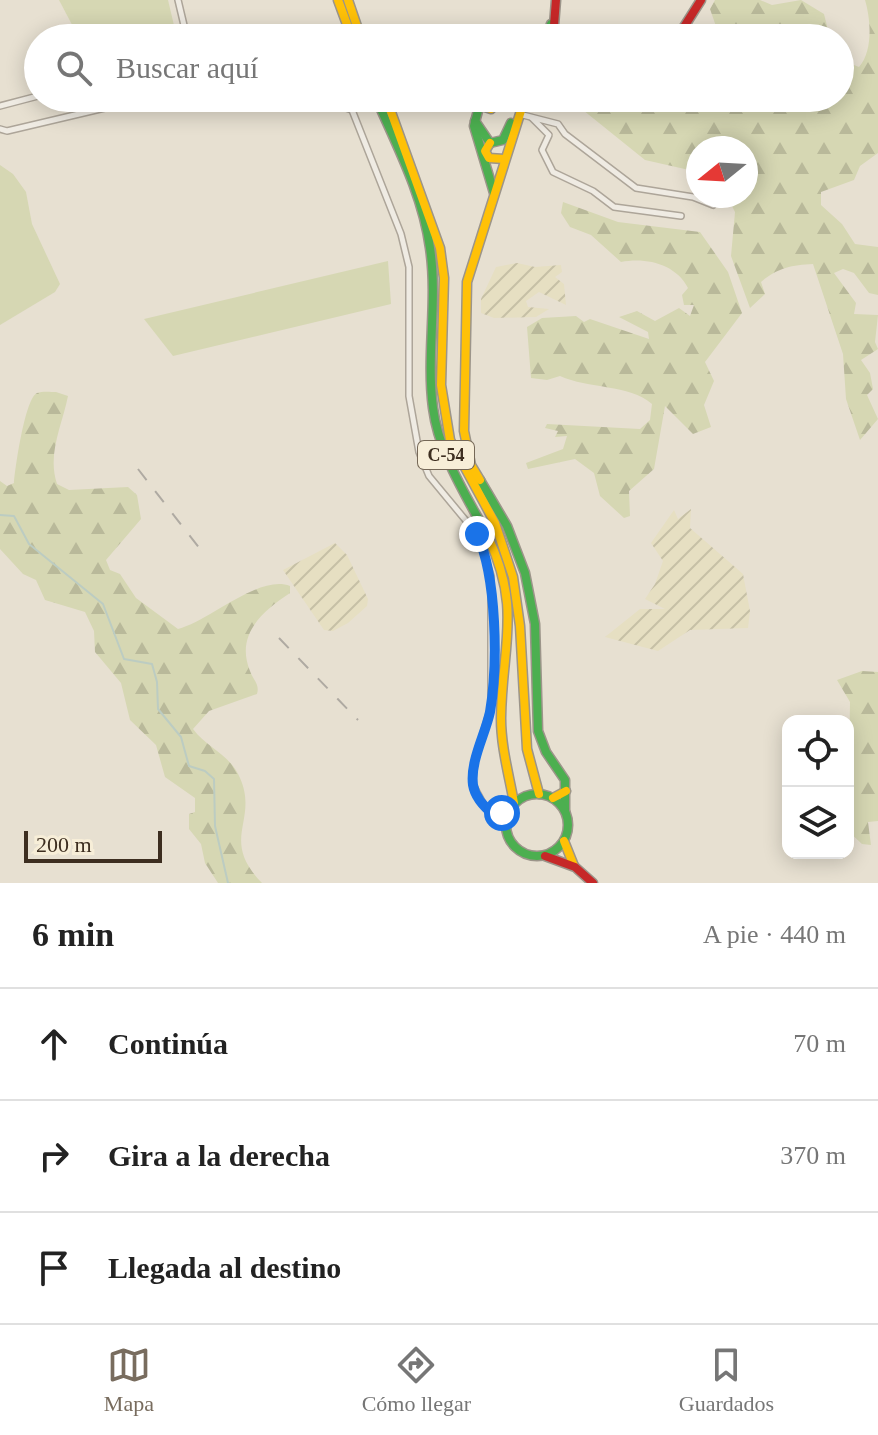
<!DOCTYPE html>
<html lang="es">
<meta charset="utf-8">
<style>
:root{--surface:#fff;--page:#f6f6f6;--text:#222;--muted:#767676;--line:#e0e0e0;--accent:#786c5e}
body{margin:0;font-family:"Times New Roman",serif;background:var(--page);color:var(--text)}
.controls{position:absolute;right:24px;bottom:24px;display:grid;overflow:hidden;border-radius:16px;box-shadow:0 4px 20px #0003}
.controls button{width:72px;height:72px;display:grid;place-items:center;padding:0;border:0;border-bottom:2px solid var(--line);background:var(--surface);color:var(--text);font:40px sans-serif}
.compass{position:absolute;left:686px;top:136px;width:72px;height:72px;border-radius:50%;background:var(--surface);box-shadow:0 4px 20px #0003;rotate:252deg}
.scale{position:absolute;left:24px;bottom:20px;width:138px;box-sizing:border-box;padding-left:8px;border:4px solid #3d2e20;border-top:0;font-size:22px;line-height:28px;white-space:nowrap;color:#3d2e20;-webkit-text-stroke:6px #f7eed8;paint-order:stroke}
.stop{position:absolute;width:24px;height:24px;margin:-18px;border:6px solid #1a73e8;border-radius:50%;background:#fff}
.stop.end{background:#1a73e8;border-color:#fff;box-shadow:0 2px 8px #0008}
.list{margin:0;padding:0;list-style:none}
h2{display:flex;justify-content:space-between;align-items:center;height:104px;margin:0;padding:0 32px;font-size:34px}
h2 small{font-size:26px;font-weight:400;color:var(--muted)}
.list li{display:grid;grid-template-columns:52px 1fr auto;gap:24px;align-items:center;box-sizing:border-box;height:112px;padding:0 32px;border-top:2px solid var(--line)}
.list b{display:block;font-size:30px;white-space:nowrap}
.list em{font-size:26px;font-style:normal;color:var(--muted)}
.icon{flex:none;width:44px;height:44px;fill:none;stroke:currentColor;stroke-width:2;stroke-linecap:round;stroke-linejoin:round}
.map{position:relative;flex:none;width:878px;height:883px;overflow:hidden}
.search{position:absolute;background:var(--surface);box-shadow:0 4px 20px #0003;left:24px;right:24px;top:24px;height:88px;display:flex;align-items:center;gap:20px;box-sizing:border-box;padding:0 28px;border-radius:44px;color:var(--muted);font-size:30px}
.sheet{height:440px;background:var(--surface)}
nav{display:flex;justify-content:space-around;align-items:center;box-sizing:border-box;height:112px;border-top:2px solid var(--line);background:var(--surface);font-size:22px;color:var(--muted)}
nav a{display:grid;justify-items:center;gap:4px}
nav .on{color:var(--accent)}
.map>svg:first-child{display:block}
.farmland{fill:url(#farmland-furrows)}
.grass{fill:#d6d7b3}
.forest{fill:url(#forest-firs)}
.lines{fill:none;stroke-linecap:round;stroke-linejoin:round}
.stream{stroke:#bcccc2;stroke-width:2}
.street-casing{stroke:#ada599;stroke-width:8}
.fast-casing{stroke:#9c958a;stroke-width:11}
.slow-casing{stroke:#9c958a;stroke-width:11}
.jam-casing{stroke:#9c958a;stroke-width:11}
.street{stroke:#efebe3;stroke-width:5}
.fast{stroke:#4caf50;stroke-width:8}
.slow{stroke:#ffc107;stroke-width:8}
.jam{stroke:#c62828;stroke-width:8}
.rail{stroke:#afaaa2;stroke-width:2;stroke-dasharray:14 14;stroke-linecap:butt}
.route{stroke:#1a73e8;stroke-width:10}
.labels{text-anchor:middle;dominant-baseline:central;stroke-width:6;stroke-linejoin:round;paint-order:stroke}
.shield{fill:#f7eed8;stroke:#756857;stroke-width:2}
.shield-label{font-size:18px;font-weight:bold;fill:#3d2e20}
</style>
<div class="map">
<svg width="878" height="883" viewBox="0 0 878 883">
<defs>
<pattern id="farmland-furrows" width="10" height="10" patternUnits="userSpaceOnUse" patternTransform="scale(2)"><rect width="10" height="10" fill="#e6dfc2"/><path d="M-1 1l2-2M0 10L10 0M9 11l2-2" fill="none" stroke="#c6c0a6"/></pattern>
<pattern id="forest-firs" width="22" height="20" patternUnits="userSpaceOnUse" patternTransform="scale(2)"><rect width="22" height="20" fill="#d6d7b3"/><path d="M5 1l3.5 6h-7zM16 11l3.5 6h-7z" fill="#b9b99a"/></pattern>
</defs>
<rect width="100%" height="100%" fill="#e7e0d1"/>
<!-- farmland -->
<g class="farmland">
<path d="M517,263L535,267L561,265L562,272L555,277L564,284L566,305L539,292L526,301L528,307L549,309L536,317L494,318L481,313V299L496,267Z"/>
<path d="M691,509L690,528L743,574L750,611L748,628L690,630L658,651L605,637L640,609H665L645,599L655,584L663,561L651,543L674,510L678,519Z"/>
<path d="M335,543L347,555L368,599L367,606L348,623L333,631L324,630L283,570Z"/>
</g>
<!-- grass -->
<g class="grass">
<path d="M59,0H168L177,38H79Z"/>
<path d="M0,165L13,174L26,192L32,224L60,284L55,292L0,325Z"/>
<path d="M388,261L391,304L173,356L144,319Z"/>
</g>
<!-- forest -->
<g class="forest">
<path d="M715,0H760L772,5L801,0L824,14L830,38H720L710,9Z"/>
<path d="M865,0H878V153L860,166L854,180L821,192V205L842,224L855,244L878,247V295L869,293L854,273L843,269L834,273L856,303L854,314L878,315L875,342L878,349L861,360L870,373L873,389L867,395L878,419L860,440L846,399L843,354L813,264C792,265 777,268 761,282L765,294L750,308L731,256L735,212L727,196H746V148H698V172L645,160L568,98H645L657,106L683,98H840V52L849,63L859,67C873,51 871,20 865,0Z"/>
<path d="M563,202L618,222L700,232L728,272L742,313L705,362L714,381L704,405L711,427L693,434L665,406L654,469L629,491L630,516L624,518L600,496L594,473L575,459L528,469L526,463L563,449L567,436L555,437L558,431L545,428L547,424L640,429L650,420L652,404C629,384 588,389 560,376L547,380L531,378L527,327L542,318L576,316L584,322L590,319L649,339L648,332L619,317L637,311L655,321L679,308L690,316L694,305H684L682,295L688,288C676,264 646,257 621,262L591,235L570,227L561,213Z"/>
<path d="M56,392L68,396C62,426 47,454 57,484L69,490L128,487L137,495L141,519L106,560L110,570L120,574L136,598L178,629C210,621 259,574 290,586V593C263,611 235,634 250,671C253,680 260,684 257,694L209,711L193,729C207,748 230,754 240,778C259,821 219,839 262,883H218L205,863L201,844L189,829V814L195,812V798L165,777L156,745L130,720L121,683L95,652L94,631L85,612L45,600L36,580L23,574L0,549V481L7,486L14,483C15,469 25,398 37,393C42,391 51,392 56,392Z"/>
<path d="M862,671L878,672V821L868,822L871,845L862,844L848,831L850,702L837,680Z"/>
</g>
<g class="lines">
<!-- stream -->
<path class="stream" d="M0,515L14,516L29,544L103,604L124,659L152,664L157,682L158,709L181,737L189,766L205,771L214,779L215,826L228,883"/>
<defs>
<g id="street">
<path d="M178,0L187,38"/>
<path d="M554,32H580L590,38"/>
<path d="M341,98L343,107L352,110L358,107L360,98"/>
<path d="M0,106L38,96"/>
<path d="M352,110L401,234L409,267V396L419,452L429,476L477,534L491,576V707L473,768V785L485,807L506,828"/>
<path d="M519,114L558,124L565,134L636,188L693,197L713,205"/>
<path d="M532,118L549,135L542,150L553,172L593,191L614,207L681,216"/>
<path d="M0,129L7,131L147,98"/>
<path d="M495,814L509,811"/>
</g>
<g id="fast">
<path d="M546,38L551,24"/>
<path d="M376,98C397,146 423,195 430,248C438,301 426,355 433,408C439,455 467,496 488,537"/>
<path d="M480,103L474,126L494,193"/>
<path d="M475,121L490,143L503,140L511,123"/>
<path d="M480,480L507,526L525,573L535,624L538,731L546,752L565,780V810"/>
<circle cx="537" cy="825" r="31"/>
</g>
<g id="slow">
<path d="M338,0L352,38"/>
<path d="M348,0L361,38"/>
<path d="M386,98L440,248L444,278L441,385L450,440L495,523L513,577L520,626L527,749L539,794"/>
<path d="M479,99L482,106L491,109L501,98"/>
<path d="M490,143L485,151L489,158L504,159"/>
<path d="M480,480L471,465L464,431L467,282L525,98"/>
<path d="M488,537C522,609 502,645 501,718C501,747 509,775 514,803"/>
<path d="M553,798L566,791"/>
<path d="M564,841L574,866"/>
</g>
<g id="jam">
<path d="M553,38L556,0"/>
<path d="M677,38L701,0"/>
<path d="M545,856L575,867L593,883"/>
</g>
</defs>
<!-- street casing -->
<use href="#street" class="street-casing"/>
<!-- fast casing -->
<use href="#fast" class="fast-casing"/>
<!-- slow casing -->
<use href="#slow" class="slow-casing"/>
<!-- jam casing -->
<use href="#jam" class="jam-casing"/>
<!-- street -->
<use href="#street" class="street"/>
<!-- fast -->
<use href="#fast" class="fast"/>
<!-- slow -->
<use href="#slow" class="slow"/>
<!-- jam -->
<use href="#jam" class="jam"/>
<!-- rail -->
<g class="rail">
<path d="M138,469L200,549"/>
<path d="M279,638L358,720"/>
</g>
</g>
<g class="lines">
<!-- route -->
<path class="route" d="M477,534C497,577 498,665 490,712C485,735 470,761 473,785C475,797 484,807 494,815L502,813"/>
</g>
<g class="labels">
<!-- shield labels -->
<rect class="shield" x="418" y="441" width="56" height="28" rx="6"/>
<g class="shield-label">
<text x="446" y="455">C-54</text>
</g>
</g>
</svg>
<div class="controls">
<button><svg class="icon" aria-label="locate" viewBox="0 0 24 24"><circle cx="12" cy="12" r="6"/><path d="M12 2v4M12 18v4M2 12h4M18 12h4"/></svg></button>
<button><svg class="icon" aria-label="layers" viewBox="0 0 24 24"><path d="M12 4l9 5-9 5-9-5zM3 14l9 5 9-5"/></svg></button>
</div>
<svg class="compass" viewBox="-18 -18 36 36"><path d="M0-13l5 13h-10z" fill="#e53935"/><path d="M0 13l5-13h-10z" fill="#767676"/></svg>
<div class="scale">200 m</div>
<div class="stop" style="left:502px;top:813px"></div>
<div class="stop end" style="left:477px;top:534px"></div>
<div class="search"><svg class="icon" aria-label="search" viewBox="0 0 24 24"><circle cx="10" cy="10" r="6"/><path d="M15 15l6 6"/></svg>Buscar aquí</div>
</div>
<section class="sheet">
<h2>6 min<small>A pie · 440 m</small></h2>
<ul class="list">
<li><svg class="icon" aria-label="ahead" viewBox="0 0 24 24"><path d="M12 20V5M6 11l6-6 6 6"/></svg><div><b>Continúa</b></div><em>70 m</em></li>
<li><svg class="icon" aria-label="right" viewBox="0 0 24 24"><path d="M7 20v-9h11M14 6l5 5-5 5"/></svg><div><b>Gira a la derecha</b></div><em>370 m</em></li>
<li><svg class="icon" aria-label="arrive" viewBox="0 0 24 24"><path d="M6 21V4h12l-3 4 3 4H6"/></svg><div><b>Llegada al destino</b></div></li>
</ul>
</section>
<nav>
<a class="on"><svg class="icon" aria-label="map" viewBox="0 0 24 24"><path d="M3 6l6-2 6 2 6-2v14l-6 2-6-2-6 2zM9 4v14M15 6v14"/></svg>Mapa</a>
<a><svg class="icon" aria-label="directions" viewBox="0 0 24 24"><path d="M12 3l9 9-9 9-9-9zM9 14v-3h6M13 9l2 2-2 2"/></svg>Cómo llegar</a>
<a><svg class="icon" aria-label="saved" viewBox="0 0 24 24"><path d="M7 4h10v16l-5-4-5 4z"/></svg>Guardados</a>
</nav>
